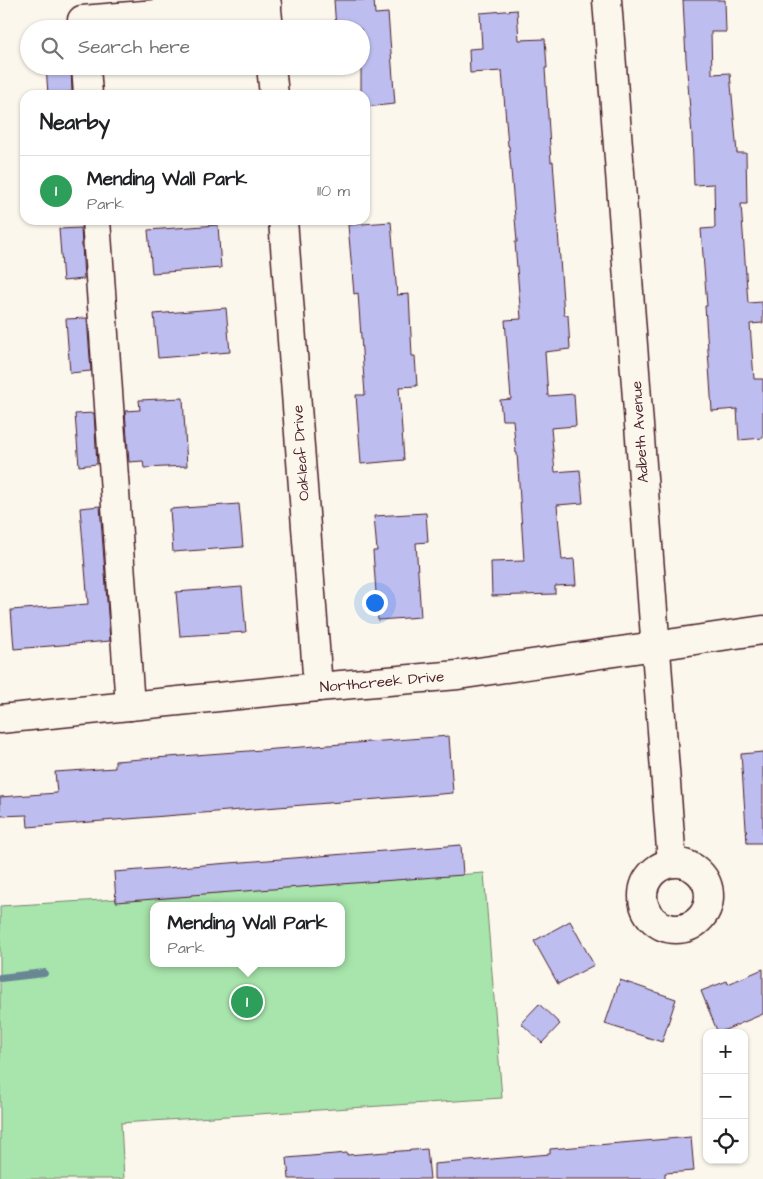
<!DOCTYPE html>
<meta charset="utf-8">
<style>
:root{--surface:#fff;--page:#f2f2f2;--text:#202124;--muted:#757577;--line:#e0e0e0;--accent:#7c3aed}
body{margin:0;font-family:"Architects Daughter",sans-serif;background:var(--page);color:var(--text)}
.controls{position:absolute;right:15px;bottom:15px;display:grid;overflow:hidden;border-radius:10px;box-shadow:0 1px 4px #0004}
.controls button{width:45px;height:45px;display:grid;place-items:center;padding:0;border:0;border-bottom:1px solid var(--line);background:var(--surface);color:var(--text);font:25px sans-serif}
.you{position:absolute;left:374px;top:602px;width:18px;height:18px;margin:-12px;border:4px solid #fff;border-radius:50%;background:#1a73e8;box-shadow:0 0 0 8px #1a73e833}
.badge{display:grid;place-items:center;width:32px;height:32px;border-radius:50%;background:var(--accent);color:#fff;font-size:16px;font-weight:700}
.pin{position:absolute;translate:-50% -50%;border:2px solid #fff;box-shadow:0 1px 5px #0006}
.popup{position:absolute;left:150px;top:902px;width:195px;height:65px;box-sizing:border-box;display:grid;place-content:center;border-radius:10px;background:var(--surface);filter:drop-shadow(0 1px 4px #0005);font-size:16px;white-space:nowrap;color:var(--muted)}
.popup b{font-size:19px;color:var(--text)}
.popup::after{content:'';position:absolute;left:50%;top:100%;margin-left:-10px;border:10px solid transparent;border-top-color:var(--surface)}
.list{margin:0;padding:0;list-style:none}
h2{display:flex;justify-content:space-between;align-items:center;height:65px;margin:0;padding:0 20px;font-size:21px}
h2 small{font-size:16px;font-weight:400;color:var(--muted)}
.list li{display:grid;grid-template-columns:32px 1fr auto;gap:15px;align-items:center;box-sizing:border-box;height:70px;padding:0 20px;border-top:1px solid var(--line)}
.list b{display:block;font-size:19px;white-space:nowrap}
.list p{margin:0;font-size:16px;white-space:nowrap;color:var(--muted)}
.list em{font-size:16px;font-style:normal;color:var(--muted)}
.icon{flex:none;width:28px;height:28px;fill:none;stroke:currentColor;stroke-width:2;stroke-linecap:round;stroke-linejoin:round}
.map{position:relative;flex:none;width:763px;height:1179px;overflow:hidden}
.search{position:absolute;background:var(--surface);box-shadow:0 1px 4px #0004;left:20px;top:20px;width:350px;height:55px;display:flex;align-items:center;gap:12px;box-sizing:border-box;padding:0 18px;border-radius:28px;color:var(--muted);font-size:19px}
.panel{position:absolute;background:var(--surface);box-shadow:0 1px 4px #0004;left:20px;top:90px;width:350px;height:135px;border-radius:15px}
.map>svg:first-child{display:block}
.green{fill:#a8e5ac;stroke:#79826c;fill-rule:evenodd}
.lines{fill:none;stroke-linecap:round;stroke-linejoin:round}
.stream{stroke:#698793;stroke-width:8}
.building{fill:#bdbdef;stroke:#4a1f2b}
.minor-casing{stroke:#4a1f2b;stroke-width:31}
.minor{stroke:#fbf7ec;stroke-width:28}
.labels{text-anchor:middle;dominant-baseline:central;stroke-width:4.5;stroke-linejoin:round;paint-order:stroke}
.street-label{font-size:15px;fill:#4a1f2b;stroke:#fbf7ec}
</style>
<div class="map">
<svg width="763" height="1179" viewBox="0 0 763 1179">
<rect width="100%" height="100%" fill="#fbf7ec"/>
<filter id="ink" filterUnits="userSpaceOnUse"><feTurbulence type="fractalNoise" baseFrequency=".02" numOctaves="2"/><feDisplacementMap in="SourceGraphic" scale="10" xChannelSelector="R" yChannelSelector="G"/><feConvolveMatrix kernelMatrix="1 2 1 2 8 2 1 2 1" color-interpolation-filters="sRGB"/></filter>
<g filter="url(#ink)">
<!-- green -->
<path class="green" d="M484,873L502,1098L121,1123L124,1179H0V906L102,900ZM153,906H341V963H153Z"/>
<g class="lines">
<!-- stream -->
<path class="stream" d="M0,978L44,973"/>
</g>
<!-- building -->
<g class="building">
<path d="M334,0H374L375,14L388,13L395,104L365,107V95H361V29H336Z"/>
<path d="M683,0H725L726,32H711L712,74L730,73L737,153H746L747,204H741L748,303L762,302L763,313V323L750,324L754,379H763V438L739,440L737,409L712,411L705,306H707L701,229L715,228L714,184L694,185L692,135L686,59Z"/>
<path d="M517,10L519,40L545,39L547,68H545L551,162L553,161L564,315H568L570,349L545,352L548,396L574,394L576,426L551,428L555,472L580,470L583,503L557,505L562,560L574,559L576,585L555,586V594L492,596L491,562L524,561L517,453H516L513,420H502L500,400L511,399L505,320L521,319L515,242H517L509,146H508L502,71L470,73L469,49L482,48L480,13Z"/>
<path d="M46,66H71L72,92L48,94Z"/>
<path d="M391,222L397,295L409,294L412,356H415L417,386L399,387L404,460L361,464L356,395H365L358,293L354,294L348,225Z"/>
<path d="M218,225L221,268L152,273L148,230Z"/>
<path d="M81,228L84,279L63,281L59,229Z"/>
<path d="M226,308L230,352L158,358L154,314Z"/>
<path d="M87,318L91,371L70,373L66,319Z"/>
<path d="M183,398L187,466L144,468L143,461L129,462L125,411L140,410L139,400Z"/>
<path d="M94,413L97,464L79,466L75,414Z"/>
<path d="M239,504L243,547L173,552L170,509Z"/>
<path d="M100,506L110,641L14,649L11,610L88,604L80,508Z"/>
<path d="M426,513L428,542L416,543L421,617L378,620L373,551H377L374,516Z"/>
<path d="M242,587L246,632L180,636L176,592Z"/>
<path d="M449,736L453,793L28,827L27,815L0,816V797L57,793L55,772L115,768V761Z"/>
<path d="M763,752V843H747L741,754Z"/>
<path d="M461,845L463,875L191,895V896L116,902L114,872Z"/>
<path d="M570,921L594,965L558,984L534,941Z"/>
<path d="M763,969V1014L718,1033L701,991L727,981L728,984Z"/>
<path d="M620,980L676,999L662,1042L605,1024Z"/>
<path d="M539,1004L560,1024L542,1043L521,1023Z"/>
<path d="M691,1137L694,1171L665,1173V1179H434V1164L550,1154V1149Z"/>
<path d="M427,1149L430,1179H289L287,1158L347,1153V1155Z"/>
</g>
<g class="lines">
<defs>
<g id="minor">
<path d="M266,0L269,29"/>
<path d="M607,0L672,863"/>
<path d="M82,20L267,5"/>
<path d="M86,66L88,95"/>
<path d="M271,66L274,95"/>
<path d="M96,220L130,706"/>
<path d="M283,220L318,687"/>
<path d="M0,719L318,687L458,675L763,630"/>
<circle cx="676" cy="896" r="33"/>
</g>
</defs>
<!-- minor casing -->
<use href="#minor" class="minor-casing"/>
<!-- minor -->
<use href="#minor" class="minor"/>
</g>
</g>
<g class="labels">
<!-- street labels -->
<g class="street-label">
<text transform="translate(640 432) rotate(-94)">Adbeth Avenue</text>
<text transform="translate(301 453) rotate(-94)">Oakleaf Drive</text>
<text transform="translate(382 682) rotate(-5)">Northcreek Drive</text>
</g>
</g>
</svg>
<div class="controls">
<button>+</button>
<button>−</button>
<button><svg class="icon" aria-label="locate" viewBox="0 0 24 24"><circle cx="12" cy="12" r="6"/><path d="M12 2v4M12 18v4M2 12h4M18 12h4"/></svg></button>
</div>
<div class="you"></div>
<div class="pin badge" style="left:247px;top:1002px;background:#2e9e5b">1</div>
<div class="popup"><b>Mending Wall Park</b>Park</div>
<div class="search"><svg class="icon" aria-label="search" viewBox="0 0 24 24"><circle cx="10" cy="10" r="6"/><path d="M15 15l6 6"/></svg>Search here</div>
<section class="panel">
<h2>Nearby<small></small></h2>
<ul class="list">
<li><span class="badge" style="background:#2e9e5b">1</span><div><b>Mending Wall Park</b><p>Park</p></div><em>110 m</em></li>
</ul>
</section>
</div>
